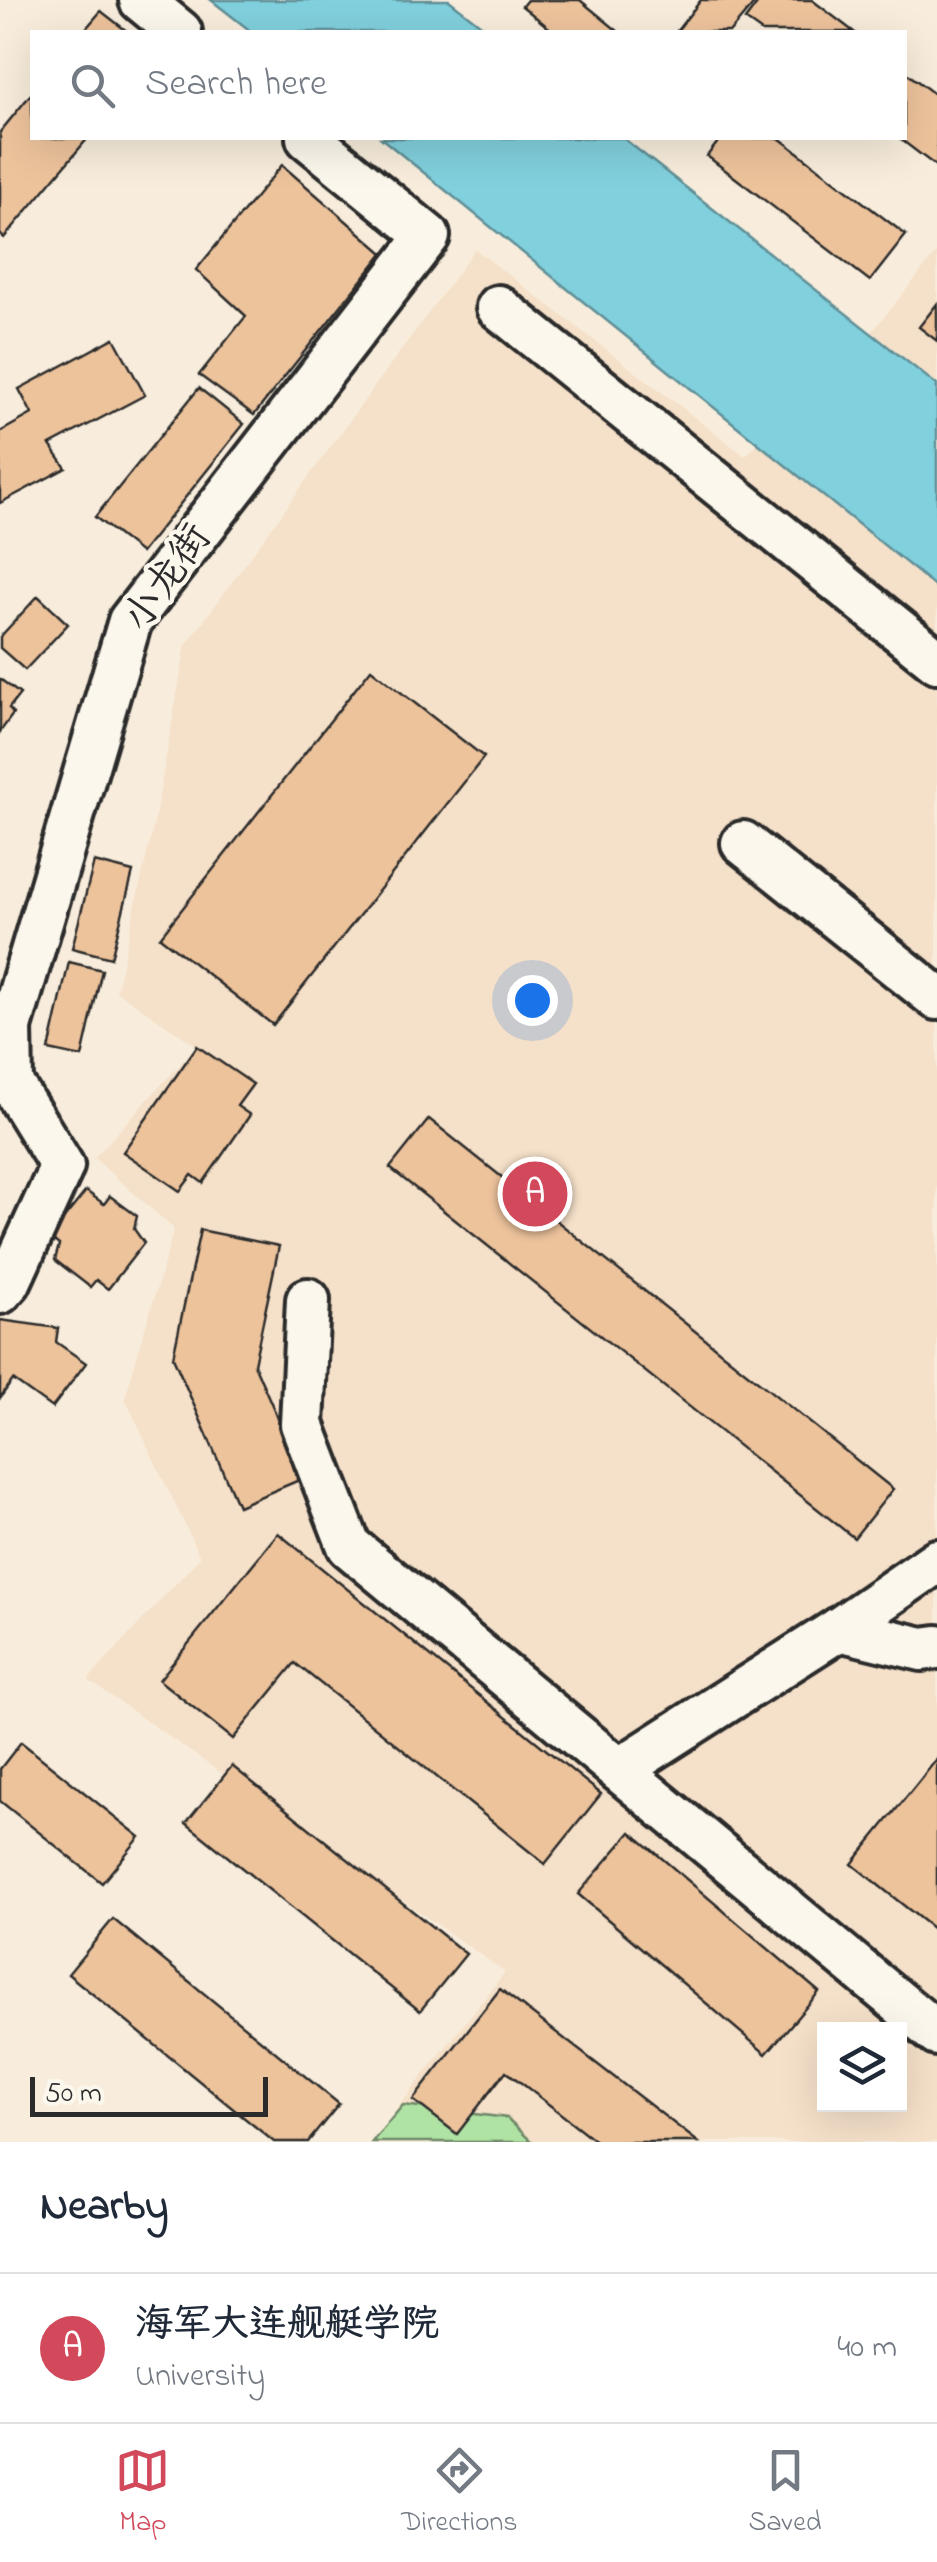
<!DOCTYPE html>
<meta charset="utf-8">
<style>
:root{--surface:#fff;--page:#f2f2f3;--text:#1f2937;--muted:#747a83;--line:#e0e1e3;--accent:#d1495b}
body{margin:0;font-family:"Indie Flower","LXGW WenKai TC",sans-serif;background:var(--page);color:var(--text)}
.controls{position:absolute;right:30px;bottom:30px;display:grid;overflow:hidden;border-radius:0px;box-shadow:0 10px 40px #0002}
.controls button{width:90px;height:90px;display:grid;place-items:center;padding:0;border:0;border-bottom:2px solid var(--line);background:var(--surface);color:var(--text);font:50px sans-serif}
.scale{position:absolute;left:30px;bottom:25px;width:238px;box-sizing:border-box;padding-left:10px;border:5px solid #2b2b2b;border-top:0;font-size:28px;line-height:35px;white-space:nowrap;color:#2b2b2b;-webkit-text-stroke:8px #fbf7ec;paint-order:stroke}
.you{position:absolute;left:532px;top:1000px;width:35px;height:35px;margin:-25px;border:8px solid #fff;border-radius:50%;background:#1a73e8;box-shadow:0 0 0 15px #1a73e833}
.badge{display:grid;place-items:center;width:65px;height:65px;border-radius:50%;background:var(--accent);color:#fff;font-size:32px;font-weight:700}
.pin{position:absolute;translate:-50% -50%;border:5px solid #fff;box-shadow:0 2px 10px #0006}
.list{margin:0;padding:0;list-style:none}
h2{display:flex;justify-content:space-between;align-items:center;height:130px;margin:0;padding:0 40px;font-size:42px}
h2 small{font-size:32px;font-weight:400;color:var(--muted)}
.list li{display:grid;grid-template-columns:65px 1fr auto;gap:30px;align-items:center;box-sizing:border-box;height:150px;padding:0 40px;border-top:2px solid var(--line)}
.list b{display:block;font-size:38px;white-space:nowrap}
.list p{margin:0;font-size:32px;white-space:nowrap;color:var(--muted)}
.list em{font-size:32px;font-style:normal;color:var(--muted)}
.icon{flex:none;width:55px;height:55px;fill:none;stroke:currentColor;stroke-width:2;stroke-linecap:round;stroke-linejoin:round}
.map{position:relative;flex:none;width:937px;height:2142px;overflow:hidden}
.search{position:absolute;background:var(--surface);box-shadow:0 10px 40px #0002;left:30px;right:30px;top:30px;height:110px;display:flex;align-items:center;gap:25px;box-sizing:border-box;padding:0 35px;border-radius:0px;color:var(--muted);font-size:38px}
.sheet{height:280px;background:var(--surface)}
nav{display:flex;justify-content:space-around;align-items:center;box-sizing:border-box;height:140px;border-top:2px solid var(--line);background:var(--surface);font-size:28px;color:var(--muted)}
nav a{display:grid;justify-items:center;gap:5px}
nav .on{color:var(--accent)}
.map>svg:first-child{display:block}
.built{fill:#f5e0c9;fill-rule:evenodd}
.green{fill:#afe3a4;stroke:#6d8768;stroke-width:2.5}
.water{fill:#81d0dd;stroke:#5f8e96;stroke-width:2.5}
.building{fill:#edc39c;stroke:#2b2b2b;stroke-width:2.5}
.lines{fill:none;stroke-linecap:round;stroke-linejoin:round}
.minor-casing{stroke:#2b2b2b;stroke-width:50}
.minor{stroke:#fbf7ec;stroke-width:42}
.labels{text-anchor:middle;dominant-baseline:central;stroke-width:9;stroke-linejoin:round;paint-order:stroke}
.street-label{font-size:40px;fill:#2b2b2b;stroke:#fbf7ec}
</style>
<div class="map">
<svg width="937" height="2142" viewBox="0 0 937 2142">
<rect width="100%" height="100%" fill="#f8eddc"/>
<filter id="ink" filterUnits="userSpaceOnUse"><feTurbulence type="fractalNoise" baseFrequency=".01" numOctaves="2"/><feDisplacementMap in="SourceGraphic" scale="20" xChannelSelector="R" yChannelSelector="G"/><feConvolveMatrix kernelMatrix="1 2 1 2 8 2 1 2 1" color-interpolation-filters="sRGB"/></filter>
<g filter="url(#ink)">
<!-- built -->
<path class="built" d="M475,249L745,456L871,333L937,252V2142H371L505,1972L88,1680L200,1557L125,1398L174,1229L94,1158L197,1046L116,991L155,819L186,645ZM824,2030H900V2104H824Z"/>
<!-- green -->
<path class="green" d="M403,2105L507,2118L532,2142H372Z"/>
<!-- water -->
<g class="water">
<path d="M211,0H449L490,32H252Z"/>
<path d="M381,138H623L937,385V588Z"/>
</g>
<!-- building -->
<g class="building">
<path d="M527,0H580L619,32H554L522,6Z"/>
<path d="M701,0H757L730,32H676Z"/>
<path d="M760,0H812L854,32H762L745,20Z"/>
<path d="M101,11L128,32H83Z"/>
<path d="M904,71L937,96V167L899,138H904Z"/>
<path d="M32,93V138H88L4,238L0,234V132Z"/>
<path d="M721,138H779L906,235L870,281L707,156Z"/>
<path d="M282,165L383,253L254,415L199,375L246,316L196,270Z"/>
<path d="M937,304V341L919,327Z"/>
<path d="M114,338L145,395L50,445L66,468L0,503V432L32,414L19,389Z"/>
<path d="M199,388L244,424L141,553L95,517Z"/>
<path d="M38,596L68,624L25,670L0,648V637Z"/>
<path d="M371,669L484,757L273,1025L160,937Z"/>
<path d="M0,679L20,694L9,708L13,714L0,732Z"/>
<path d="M94,862L133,872L111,958L72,948Z"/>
<path d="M69,962L102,970L82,1057L49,1050Z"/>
<path d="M197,1046L253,1084L237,1106L250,1115L203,1183L192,1175L180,1191L123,1152Z"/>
<path d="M429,1119L893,1489L854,1538L390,1168Z"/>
<path d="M86,1191L104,1204L110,1196L137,1216L134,1229L144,1243L108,1289L96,1280L90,1287L55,1260L59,1245L49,1237Z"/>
<path d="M200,1230L279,1246L254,1364L304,1478L238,1506L173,1357Z"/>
<path d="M0,1320L58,1328L56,1342L86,1363L52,1408L13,1380L0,1398Z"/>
<path d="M278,1533L601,1794L545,1864L295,1663L233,1739L159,1680Z"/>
<path d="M21,1742L140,1837L102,1883L0,1801V1769Z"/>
<path d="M937,1759V1923L932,1928L852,1864Z"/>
<path d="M232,1766L466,1954L420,2011L186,1823Z"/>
<path d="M631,1832L819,1992L766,2054L578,1894Z"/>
<path d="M113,1919L339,2104L308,2142H274L68,1974Z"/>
<path d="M500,1989L698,2142H597L506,2071L457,2134L413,2100Z"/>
</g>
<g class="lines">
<defs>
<g id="minor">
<path d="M141,0L180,32"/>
<path d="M498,307L937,661"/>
<path d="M743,843L937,998"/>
<path d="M0,1028L10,1027L130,621L428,236L308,138"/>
<path d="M0,1292L9,1282L62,1166L11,1083L10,1027"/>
<path d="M308,1300L302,1424L349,1546L937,2034"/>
<path d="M839,1629L922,1649L937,1647"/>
<path d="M619,1770L839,1629L937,1561"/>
</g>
</defs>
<!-- minor casing -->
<use href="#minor" class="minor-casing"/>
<!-- minor -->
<use href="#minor" class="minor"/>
</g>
</g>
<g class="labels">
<!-- street labels -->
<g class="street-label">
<text transform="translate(169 579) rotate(-55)">小龙街</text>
</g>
</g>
</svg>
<div class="controls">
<button><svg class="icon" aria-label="layers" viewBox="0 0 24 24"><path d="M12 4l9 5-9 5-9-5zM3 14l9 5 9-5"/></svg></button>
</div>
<div class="scale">50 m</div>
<div class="you"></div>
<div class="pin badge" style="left:535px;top:1194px">A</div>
<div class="search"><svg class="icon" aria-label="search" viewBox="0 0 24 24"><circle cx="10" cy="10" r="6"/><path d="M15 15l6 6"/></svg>Search here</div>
</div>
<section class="sheet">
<h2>Nearby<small></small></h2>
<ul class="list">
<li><span class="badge">A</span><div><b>海军大连舰艇学院</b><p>University</p></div><em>40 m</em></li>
</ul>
</section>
<nav>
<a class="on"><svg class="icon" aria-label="map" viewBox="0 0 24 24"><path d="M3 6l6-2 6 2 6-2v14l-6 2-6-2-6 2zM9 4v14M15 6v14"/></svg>Map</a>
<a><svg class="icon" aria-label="directions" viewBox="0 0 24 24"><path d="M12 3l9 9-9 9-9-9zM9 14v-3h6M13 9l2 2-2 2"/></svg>Directions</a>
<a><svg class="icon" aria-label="saved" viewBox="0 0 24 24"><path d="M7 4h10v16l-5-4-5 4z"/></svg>Saved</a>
</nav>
